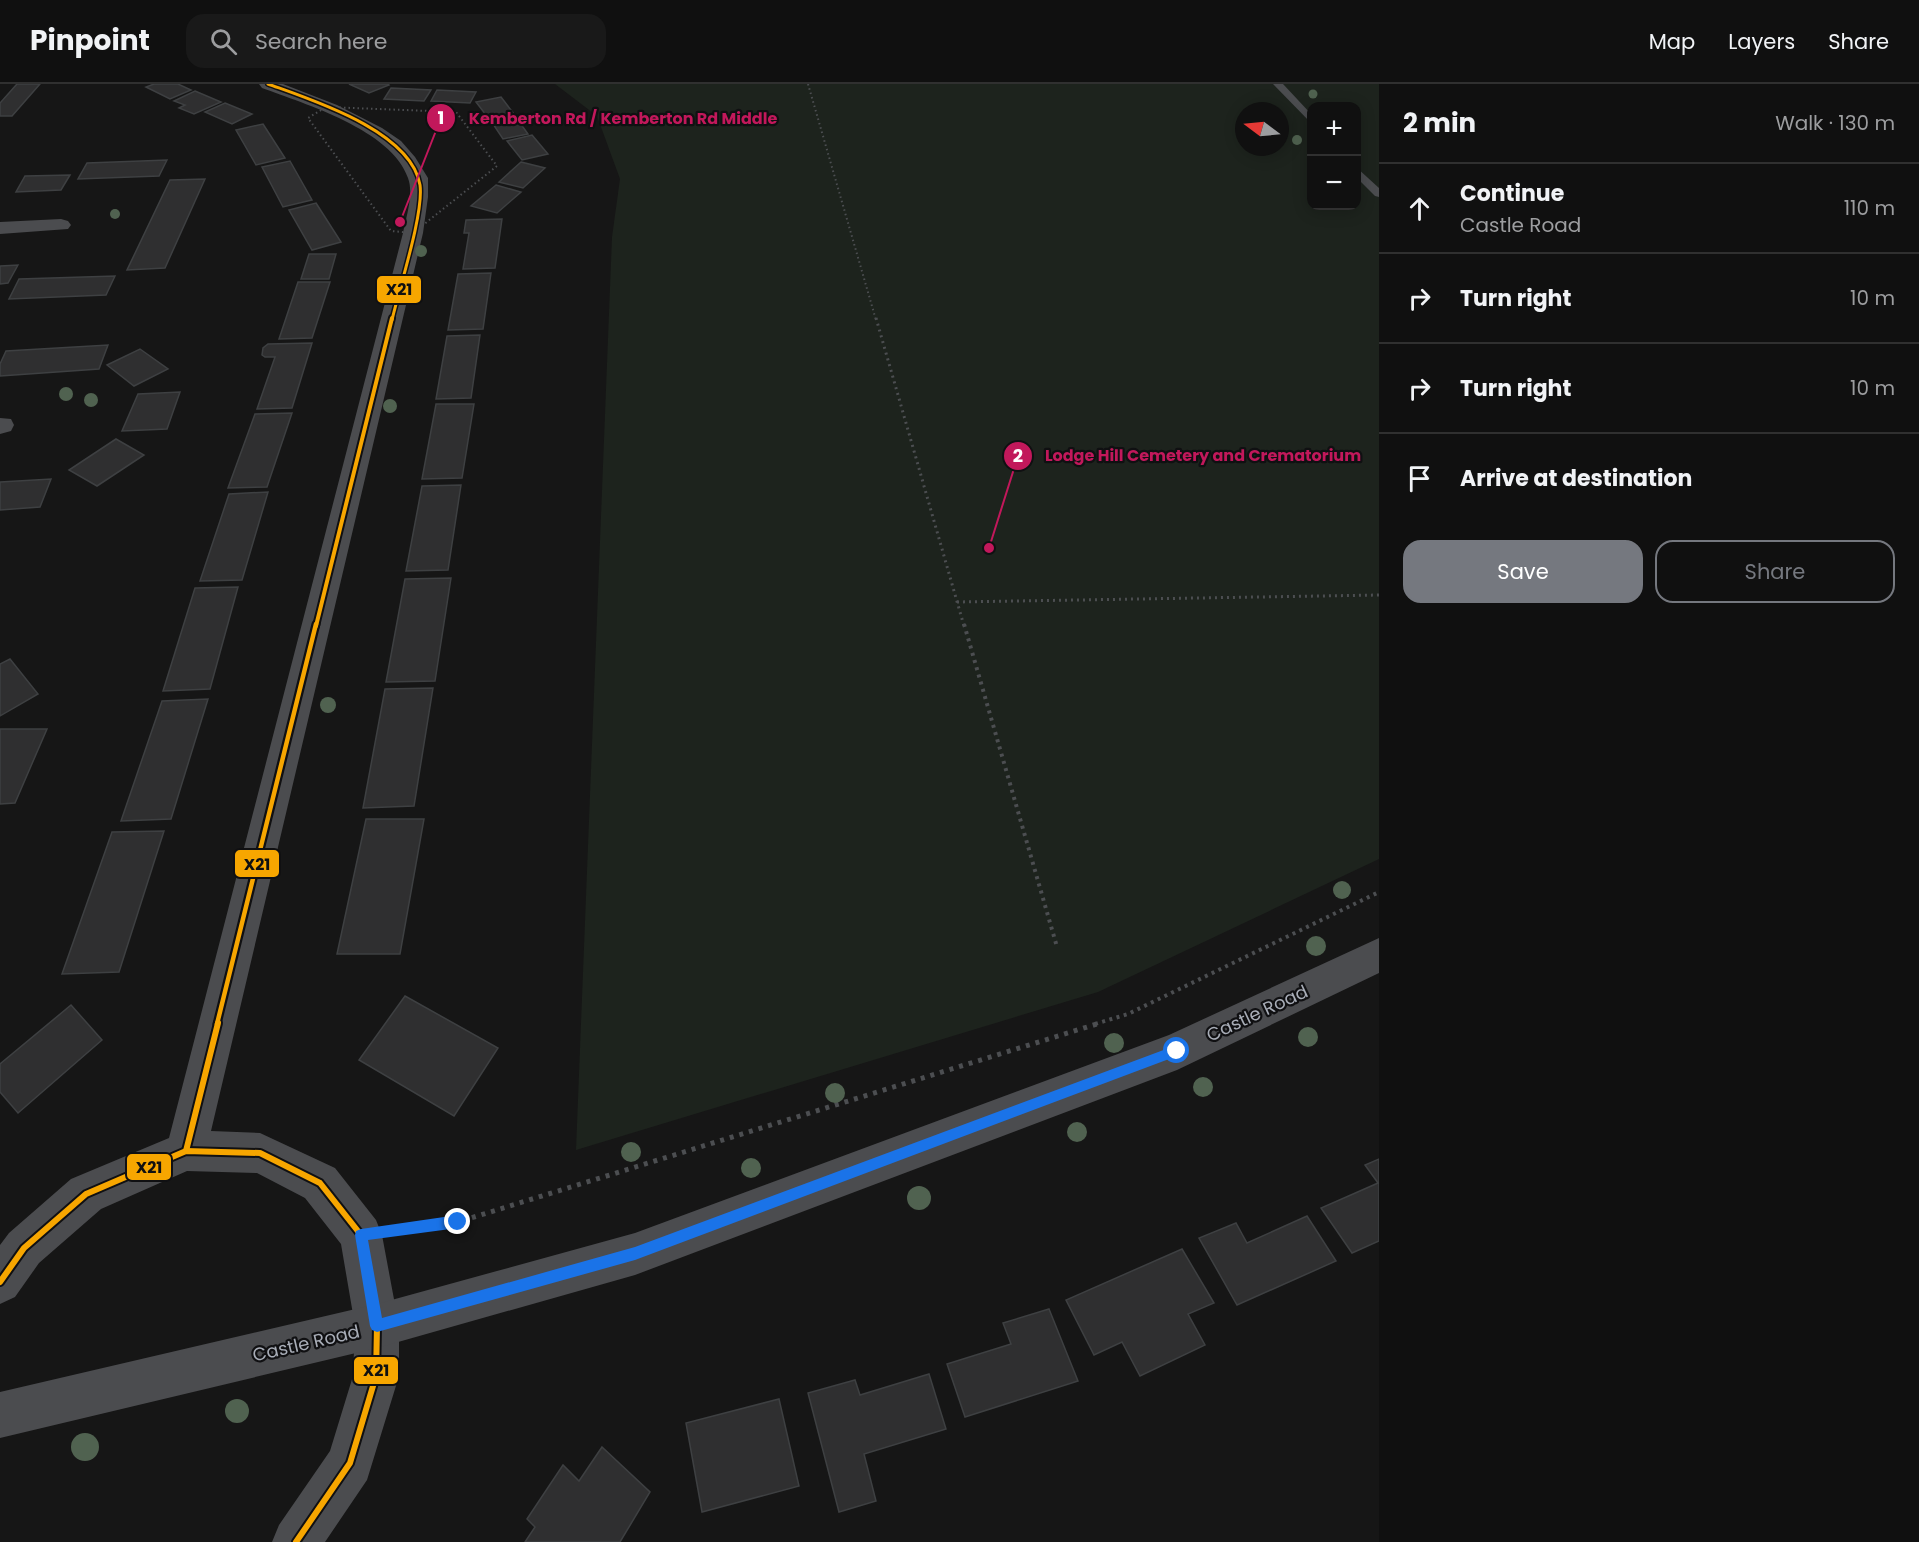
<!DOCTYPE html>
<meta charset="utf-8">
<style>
:root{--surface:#101010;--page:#191919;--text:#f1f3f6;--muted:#9c9d9f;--line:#303030;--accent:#75787f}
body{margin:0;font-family:Poppins,sans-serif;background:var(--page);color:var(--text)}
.controls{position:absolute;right:18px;top:18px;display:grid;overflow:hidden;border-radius:12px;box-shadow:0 3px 15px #0003}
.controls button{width:54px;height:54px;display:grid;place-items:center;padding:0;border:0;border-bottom:2px solid var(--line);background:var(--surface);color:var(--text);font:30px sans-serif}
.compass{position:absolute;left:1235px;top:18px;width:54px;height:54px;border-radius:50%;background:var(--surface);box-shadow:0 3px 15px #0003;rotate:286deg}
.stop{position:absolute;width:18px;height:18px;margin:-14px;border:4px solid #1a73e8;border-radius:50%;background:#fff}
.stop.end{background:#1a73e8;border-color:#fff;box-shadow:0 2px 6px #0008}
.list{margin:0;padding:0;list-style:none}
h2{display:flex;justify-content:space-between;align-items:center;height:78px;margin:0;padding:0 24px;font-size:26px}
h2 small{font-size:20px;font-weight:400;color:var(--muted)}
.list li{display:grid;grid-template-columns:39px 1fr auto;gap:18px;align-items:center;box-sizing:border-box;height:90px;padding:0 24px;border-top:2px solid var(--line)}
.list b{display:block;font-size:22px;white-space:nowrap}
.list p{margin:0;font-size:20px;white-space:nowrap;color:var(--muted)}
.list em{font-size:20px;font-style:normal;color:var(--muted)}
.actions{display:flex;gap:12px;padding:18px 24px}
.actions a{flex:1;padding:14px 0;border:2px solid var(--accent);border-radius:18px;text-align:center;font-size:21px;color:var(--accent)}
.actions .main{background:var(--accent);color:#fff}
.icon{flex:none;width:33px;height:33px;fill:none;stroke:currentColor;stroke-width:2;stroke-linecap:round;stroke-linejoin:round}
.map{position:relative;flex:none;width:1379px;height:1458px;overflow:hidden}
header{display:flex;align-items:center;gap:36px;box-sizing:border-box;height:84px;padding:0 30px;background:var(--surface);border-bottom:2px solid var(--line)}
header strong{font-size:28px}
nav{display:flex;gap:33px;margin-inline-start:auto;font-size:21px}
.search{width:420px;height:54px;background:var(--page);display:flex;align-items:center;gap:15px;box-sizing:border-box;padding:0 21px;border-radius:18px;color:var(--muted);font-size:22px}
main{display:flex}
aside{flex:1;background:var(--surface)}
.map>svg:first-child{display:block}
.green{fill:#1d231d;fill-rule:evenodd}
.building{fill:#2f2f30;stroke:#3e4042;stroke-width:1.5}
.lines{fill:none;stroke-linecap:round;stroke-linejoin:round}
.path-far3{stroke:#4c4e51;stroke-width:2;stroke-dasharray:1.5 3;stroke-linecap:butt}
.path-far2{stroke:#4c4e51;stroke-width:3;stroke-dasharray:2 4;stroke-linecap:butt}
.path-far1{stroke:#4c4e51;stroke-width:4;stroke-dasharray:3 4.5;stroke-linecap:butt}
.path{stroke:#4c4e51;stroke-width:5;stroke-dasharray:4 6;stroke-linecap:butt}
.service{fill:#4b4c4f;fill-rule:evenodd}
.minor{fill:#4b4c4f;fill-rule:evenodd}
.tertiary{fill:#4b4c4f;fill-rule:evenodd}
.bus-1-far3-casing{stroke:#101012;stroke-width:6}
.bus-1-far2-casing{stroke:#101012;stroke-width:8}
.bus-1-far1-casing{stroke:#101012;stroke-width:9}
.bus-1-casing{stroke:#101012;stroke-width:10}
.bus-1-far3{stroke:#f7a600;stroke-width:3}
.bus-1-far2{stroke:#f7a600;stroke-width:4}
.bus-1-far1{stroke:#f7a600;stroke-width:4.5}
.bus-1{stroke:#f7a600;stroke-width:6}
.tree{fill:#506250}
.route{fill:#1a73e8}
.labels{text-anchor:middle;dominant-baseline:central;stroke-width:4.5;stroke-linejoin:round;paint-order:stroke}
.near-street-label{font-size:18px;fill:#a8adb7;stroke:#101012}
.leader{fill:none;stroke:#c2185b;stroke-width:2}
.callout-dot{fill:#c2185b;stroke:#101012;stroke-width:2}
.mark-label{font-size:18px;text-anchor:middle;font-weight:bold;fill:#fff}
.callout-label{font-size:16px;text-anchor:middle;font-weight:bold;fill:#c2185b;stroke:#101012;stroke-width:4.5;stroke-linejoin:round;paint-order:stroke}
.line-badge{stroke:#101012;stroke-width:2}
.pale-badge-label{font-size:16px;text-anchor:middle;font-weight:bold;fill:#111}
</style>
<header>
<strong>Pinpoint</strong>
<div class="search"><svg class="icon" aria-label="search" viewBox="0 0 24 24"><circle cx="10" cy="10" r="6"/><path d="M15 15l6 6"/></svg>Search here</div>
<nav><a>Map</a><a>Layers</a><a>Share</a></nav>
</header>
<main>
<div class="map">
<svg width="1379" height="1458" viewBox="0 0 1379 1458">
<rect width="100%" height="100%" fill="#161616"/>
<!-- green -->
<path class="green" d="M555,0H1379V775L1098,908L576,1066L612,153L620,95L597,32ZM1312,22H1356V122H1312ZM1244,27H1280V63H1244Z"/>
<!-- building -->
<g class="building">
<path d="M17,0H40L12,32H0V19Z"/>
<path d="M154,0H178L191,6L170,15L146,3Z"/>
<path d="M349,0H388L389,1L369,9Z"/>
<path d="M391,4L431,6L424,17L384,15Z"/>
<path d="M437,6L476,8L470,19L431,17Z"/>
<path d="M195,7L221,18L194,30L179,24L185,21L174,17Z"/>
<path d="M501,13L514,30L489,35L476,18Z"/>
<path d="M225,19L252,30L232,40L205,28Z"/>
<path d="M515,32L528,50L503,55L491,37Z"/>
<path d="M263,40L285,74L256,81L236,46Z"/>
<path d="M532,51L548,70L522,76L507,57Z"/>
<path d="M167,76L159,92L78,95L87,79Z"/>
<path d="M290,77L312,116L283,123L262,83Z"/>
<path d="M521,78L545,84L523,104L499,98Z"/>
<path d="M70,91L61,106L16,108L25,92Z"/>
<path d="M205,95L165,184L127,186L170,96Z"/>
<path d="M496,101L521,108L497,129L471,122Z"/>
<path d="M316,119L341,158L312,166L289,126Z"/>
<path d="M502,135L495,184L463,185L469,149H464L466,136Z"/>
<path d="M309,170H336L329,195H301Z"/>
<path d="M18,181L8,199L0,200V182Z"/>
<path d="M491,189L483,245L448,246L458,190Z"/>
<path d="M115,192L106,211L9,215L19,195Z"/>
<path d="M298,198H330L312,254L279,255Z"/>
<path d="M480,251L471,314L436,315L447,252Z"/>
<path d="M312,259L292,324L257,325L275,273H265L262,271L263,264L268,260Z"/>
<path d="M108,261L99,285L0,292V280L6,267Z"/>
<path d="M140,265L168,285L134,302L107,281Z"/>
<path d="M180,308L167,345L122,347L138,310Z"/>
<path d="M436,320H474L462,394L422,395Z"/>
<path d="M292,329L267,403L228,404L255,330Z"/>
<path d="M116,355L144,371L97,402L69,386Z"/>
<path d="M51,395L40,423L0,426V398Z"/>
<path d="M461,401L448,486L406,487L422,402Z"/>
<path d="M268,408L242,496L200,497L229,410Z"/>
<path d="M451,494L435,597L386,598L405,495Z"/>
<path d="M238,503L210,605L163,607L195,504Z"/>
<path d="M10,575L38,610L0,632V580Z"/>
<path d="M433,604L414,722L363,724L385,605Z"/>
<path d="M208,615L171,735L121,737L162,617Z"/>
<path d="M0,645H47L15,719L0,720Z"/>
<path d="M366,735H424L400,870H337Z"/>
<path d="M164,747L119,888L62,890L112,748Z"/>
<path d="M405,912L498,964L454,1032L359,976Z"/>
<path d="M71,921L102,956L18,1029L0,1008V980Z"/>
<path d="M1379,1075V1157L1352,1169L1321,1124L1378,1099L1365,1081Z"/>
<path d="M1307,1132L1336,1177L1237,1221L1199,1154L1236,1139L1247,1159Z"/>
<path d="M1182,1165L1214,1219L1188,1230L1205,1261L1140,1292L1122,1258L1094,1271L1066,1216Z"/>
<path d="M1049,1225L1078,1297L965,1333L947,1280L1011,1260L1003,1239Z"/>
<path d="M929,1290L946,1345L864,1370L876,1417L839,1428L808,1309L855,1296L860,1311Z"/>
<path d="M779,1315L799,1402L702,1428L686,1339Z"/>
<path d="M602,1363L650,1408L620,1458H525L535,1443L527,1435L563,1381L579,1397Z"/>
</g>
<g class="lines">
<!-- path-far3 -->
<g class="path-far3">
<path d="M808,0L876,236"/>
<path d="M326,23L456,28L497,82L413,149L391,147L308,34Z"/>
</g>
<!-- path-far2 -->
<g class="path-far2">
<path d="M876,234L964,542"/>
<path d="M957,518L1379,511"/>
</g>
<!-- path-far1 -->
<g class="path-far1">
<path d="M964,540L1057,863"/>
<path d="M1095,940L1128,930L1379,808"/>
</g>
<!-- path -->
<path class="path" d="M403,1145L458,1138L1100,939"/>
<!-- service -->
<g class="service">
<path d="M1273,0H1283L1312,31V40Z"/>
<path d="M1356,83L1379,104V113L1375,112L1356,93Z"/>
</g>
<!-- minor -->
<g class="minor">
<path d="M259,0H283L337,21L382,44L401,57L415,73L428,94V113L423,149L211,1047L260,1049L335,1084L376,1136L382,1151L399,1242V1292L367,1396L325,1458H272L279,1441L330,1367L353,1292L355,1242L341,1160L305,1114L257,1089L187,1087L101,1125L39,1179L15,1213L0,1220V1161L9,1149L71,1095L169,1054L403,149C406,133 414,110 408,94C392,46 305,20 262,4Z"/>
<path d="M61,135L68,137L71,141L68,145L0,150V138Z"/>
<path d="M0,334L11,335L14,341L11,347L0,350Z"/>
</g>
<!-- tertiary -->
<path class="tertiary" d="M1379,854V889L1177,986L635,1191L377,1264L0,1354V1308L377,1220L635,1149L1169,951Z"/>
<defs>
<path id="bus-1-far3" d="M268,0C312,16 411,47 420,101C424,129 399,205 392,236"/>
<path id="bus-1-far2" d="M316,542L392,234"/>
<path id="bus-1-far1" d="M217,940L316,540"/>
<g id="bus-1">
<path d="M186,1067L218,939"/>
<path d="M0,1198L24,1164L86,1110L186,1067L260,1069L320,1099L361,1151L377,1242L376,1292L350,1379L296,1458"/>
</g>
</defs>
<!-- bus-1-far3 casing -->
<use href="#bus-1-far3" class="bus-1-far3-casing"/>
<!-- bus-1-far2 casing -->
<use href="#bus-1-far2" class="bus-1-far2-casing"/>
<!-- bus-1-far1 casing -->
<use href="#bus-1-far1" class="bus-1-far1-casing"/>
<!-- bus-1 casing -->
<use href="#bus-1" class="bus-1-casing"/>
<!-- bus-1-far3 -->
<use href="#bus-1-far3" class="bus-1-far3"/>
<!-- bus-1-far2 -->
<use href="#bus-1-far2" class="bus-1-far2"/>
<!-- bus-1-far1 -->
<use href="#bus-1-far1" class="bus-1-far1"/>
<!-- bus-1 -->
<use href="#bus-1" class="bus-1"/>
</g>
<!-- trees -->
<g class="tree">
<circle cx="1313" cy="10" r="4.5"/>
<circle cx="1297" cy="56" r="5"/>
<circle cx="115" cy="130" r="5"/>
<circle cx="421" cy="167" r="6"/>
<circle cx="66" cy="310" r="7"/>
<circle cx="91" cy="316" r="7"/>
<circle cx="390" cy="322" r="7"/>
<circle cx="328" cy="621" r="8"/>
<circle cx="1342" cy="806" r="9"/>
<circle cx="1316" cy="862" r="10"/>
<circle cx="1308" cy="953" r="10"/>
<circle cx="1114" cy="959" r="10"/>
<circle cx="1203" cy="1003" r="10"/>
<circle cx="835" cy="1009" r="10"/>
<circle cx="1077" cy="1048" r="10"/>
<circle cx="631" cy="1068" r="10"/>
<circle cx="751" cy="1084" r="10"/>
<circle cx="919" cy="1114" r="12"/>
<circle cx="237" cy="1327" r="12"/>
<circle cx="85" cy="1363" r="14"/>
</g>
<!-- route -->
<path class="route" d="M1177,961L1182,967L1177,972L635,1176L377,1248L372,1246L370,1242L355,1151L356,1147L361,1145L458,1131L462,1133L464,1138L462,1142L458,1144L368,1156L382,1234L635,1163Z"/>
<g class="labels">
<!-- near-street labels -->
<g class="near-street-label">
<text transform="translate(1257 929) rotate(-25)">Castle Road</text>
<text transform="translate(306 1259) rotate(-13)">Castle Road</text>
</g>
</g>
<!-- callouts -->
<path class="leader" d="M400 138L441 34M989 464L1018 372"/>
<g class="callout-dot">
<circle cx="400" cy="138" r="6"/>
<circle cx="989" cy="464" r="6"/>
<circle cx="441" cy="34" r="15"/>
<circle cx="1018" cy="372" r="15"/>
</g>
<g class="mark-label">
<text x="441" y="40">1</text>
<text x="1018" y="378">2</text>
</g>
<g class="callout-label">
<text x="623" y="40">Kemberton Rd / Kemberton Rd Middle</text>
<text x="1203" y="377">Lodge Hill Cemetery and Crematorium</text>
</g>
<g class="line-badge">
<rect x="376" y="191" width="46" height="29" rx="6" fill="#f7a600"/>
<rect x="234" y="765" width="46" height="29" rx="6" fill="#f7a600"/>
<rect x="126" y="1069" width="46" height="28" rx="6" fill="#f7a600"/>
<rect x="353" y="1272" width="46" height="29" rx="6" fill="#f7a600"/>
</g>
<g class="pale-badge-label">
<text x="399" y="211">X21</text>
<text x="257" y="786">X21</text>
<text x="149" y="1089">X21</text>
<text x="376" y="1292">X21</text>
</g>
</svg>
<div class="controls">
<button>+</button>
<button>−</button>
</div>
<svg class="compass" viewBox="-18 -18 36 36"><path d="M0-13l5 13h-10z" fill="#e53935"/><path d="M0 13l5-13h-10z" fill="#9c9d9f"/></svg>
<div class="stop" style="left:1177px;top:967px"></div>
<div class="stop end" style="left:458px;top:1138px"></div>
</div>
<aside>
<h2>2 min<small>Walk · 130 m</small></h2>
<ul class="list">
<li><svg class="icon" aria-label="ahead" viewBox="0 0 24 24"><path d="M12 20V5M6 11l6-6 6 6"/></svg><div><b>Continue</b><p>Castle Road</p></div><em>110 m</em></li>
<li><svg class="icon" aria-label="right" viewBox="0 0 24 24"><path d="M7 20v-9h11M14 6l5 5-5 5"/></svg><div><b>Turn right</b></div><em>10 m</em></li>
<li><svg class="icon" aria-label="right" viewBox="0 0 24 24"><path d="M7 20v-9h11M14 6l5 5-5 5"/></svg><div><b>Turn right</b></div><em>10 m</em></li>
<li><svg class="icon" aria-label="arrive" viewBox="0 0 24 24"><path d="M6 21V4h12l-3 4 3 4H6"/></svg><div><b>Arrive at destination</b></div></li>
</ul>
<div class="actions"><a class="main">Save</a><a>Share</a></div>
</aside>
</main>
